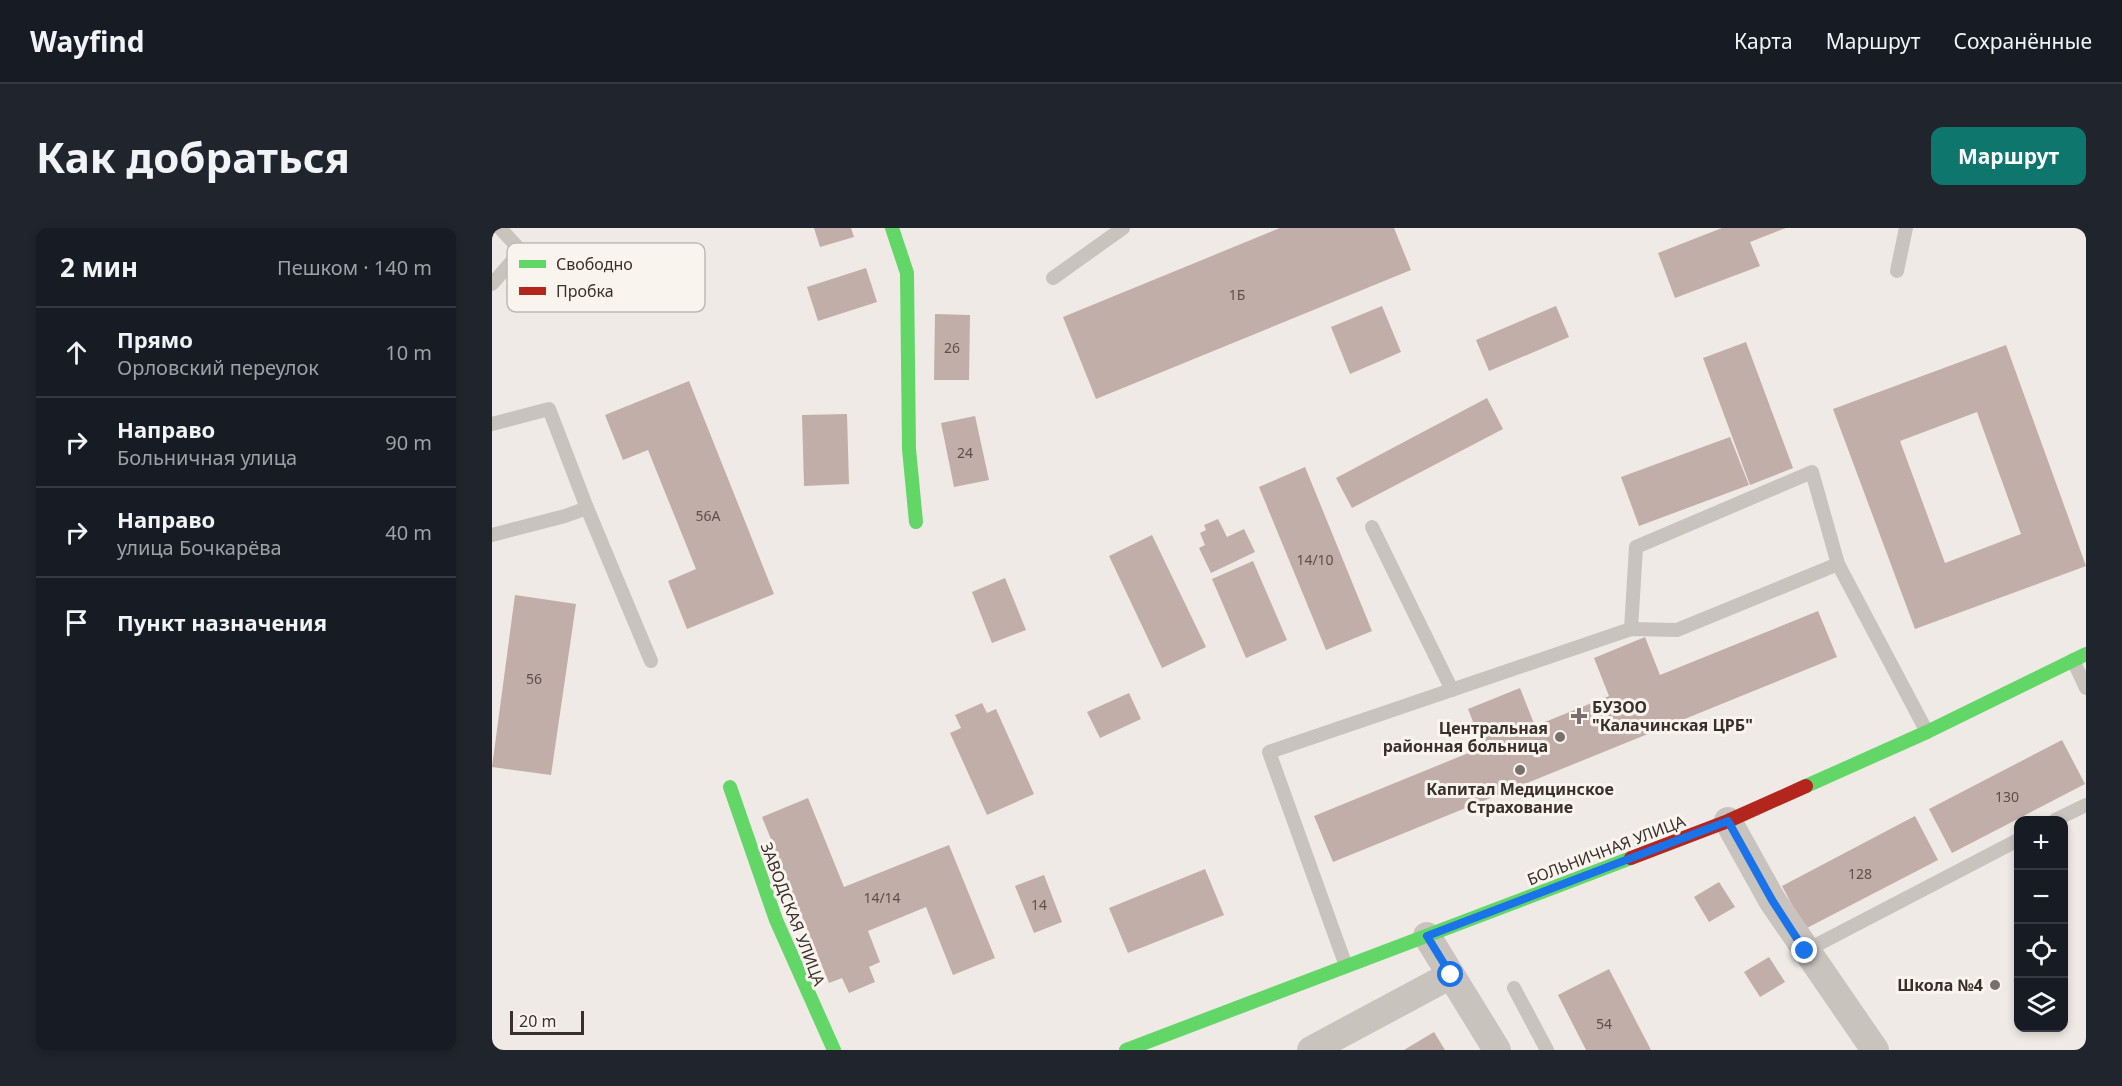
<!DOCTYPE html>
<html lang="ru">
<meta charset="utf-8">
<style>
:root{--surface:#171b24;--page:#20242c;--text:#f1f3f6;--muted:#9ea1a6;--line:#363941;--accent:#0f766e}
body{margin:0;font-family:"Noto Sans",sans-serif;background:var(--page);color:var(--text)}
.controls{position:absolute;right:18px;bottom:18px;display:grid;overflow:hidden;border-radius:12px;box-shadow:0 3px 9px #0003}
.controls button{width:54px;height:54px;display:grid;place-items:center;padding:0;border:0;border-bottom:2px solid var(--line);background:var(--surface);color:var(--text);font:30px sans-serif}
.scale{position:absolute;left:18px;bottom:15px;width:74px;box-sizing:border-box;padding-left:6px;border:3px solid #3a2f2c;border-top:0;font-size:16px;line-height:21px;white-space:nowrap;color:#3a2f2c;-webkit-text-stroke:4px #faf4ee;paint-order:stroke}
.stop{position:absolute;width:18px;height:18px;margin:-14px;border:4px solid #1a73e8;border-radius:50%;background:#fff}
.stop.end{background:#1a73e8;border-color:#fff;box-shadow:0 2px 6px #0008}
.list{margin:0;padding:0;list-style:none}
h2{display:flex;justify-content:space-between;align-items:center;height:78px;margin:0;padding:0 24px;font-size:26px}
h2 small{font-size:20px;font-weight:400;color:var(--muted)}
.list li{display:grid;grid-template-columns:39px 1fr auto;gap:18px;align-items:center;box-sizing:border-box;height:90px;padding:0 24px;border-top:2px solid var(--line)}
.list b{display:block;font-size:22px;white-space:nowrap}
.list p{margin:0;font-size:20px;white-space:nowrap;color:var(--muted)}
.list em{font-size:20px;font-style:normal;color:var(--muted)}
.icon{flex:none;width:33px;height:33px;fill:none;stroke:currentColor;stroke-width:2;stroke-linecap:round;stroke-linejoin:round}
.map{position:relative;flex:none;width:1594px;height:822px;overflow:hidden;border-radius:12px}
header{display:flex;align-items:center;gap:36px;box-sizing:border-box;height:84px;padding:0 30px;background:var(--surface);border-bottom:2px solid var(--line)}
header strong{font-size:28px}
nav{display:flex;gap:33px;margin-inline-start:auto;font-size:21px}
.intro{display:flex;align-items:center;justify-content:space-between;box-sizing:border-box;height:144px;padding:0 36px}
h1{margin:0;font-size:42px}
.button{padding:15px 27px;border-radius:12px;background:var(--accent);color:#fff;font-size:21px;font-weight:700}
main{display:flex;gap:36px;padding:0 36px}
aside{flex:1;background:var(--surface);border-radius:12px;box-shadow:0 3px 9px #0003}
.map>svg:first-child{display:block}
.building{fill:#c1aea8;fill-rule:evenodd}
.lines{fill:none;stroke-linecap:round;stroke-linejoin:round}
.lane{stroke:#c9c3be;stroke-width:14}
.street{stroke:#c9c3be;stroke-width:28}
.fast{stroke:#63d668;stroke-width:14}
.jam{stroke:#b3261e;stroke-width:14}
.route{stroke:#1a73e8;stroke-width:8}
.poi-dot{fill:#79706d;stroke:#faf4ee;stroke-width:2}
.labels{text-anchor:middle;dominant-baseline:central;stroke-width:6;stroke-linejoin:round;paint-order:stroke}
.number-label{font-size:14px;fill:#5c4f4b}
.poi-label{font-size:16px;font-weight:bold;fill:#3a2f2c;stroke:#faf4ee;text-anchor:end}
.street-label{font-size:16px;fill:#3a2f2c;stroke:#faf4ee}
.key{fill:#faf4ee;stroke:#c0b9b4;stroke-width:1.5}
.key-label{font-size:16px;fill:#3a2f2c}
</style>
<header>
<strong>Wayfind</strong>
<nav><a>Карта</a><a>Маршрут</a><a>Сохранённые</a></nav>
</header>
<div class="intro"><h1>Как добраться</h1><a class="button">Маршрут</a></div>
<main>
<aside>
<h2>2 мин<small>Пешком · 140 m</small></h2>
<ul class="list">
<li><svg class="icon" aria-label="ahead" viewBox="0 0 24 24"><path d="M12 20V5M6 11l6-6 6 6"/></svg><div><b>Прямо</b><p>Орловский переулок</p></div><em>10 m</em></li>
<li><svg class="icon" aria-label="right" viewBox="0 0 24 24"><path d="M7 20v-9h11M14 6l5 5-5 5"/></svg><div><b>Направо</b><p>Больничная улица</p></div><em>90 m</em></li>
<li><svg class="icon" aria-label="right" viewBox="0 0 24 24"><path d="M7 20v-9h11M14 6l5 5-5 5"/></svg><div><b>Направо</b><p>улица Бочкарёва</p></div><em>40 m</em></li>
<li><svg class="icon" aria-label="arrive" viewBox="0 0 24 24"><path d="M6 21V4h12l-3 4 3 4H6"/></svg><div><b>Пункт назначения</b></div></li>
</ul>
</aside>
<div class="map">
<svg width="1594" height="822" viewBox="0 0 1594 822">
<rect width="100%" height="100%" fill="#efeae6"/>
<!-- building -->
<g class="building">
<path d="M322,0H359L362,9L328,19Z"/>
<path d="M788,0H902L919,42L604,171L571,89Z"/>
<path d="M1230,0H1294L1258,14L1268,38L1183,70L1166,25Z"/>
<path d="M374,40L385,74L326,93L315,59Z"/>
<path d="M890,78L909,124L858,146L839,99Z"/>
<path d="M1064,78L1077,109L997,143L984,112Z"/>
<path d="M443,86L478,87L477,152H442Z"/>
<path d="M1254,114L1301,240L1258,257L1211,130Z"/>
<path d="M1514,117L1594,338L1423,401L1341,181ZM1485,184L1529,306L1453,335L1408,213Z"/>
<path d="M197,153L282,366L195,401L176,353L204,341L156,222L131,232L113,187Z"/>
<path d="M995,170L1011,201L860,280L844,250Z"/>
<path d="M355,186L357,256L312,258L310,187Z"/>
<path d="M483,188L497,252L462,259L449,195Z"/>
<path d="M1238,209L1257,257L1147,298L1129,249Z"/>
<path d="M813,239L880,403L834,422L767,259Z"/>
<path d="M726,291L735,309L752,301L763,324L719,345L707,320L713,317L708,305L714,302L712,297Z"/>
<path d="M660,307L714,419L670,440L617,328Z"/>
<path d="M761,333L795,412L754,430L720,351Z"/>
<path d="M513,350L534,402L500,415L480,364Z"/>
<path d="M23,367L84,376L59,547L0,539Z"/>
<path d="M1326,383L1345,429L841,634L822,588L991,519L976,481L1028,460L1043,498L1117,468L1102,430L1153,409L1168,447Z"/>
<path d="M637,465L649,491L608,510L595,484Z"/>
<path d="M490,475L495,485L504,481L542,566L495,587L458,505L469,500L463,487Z"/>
<path d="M1570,512L1593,556L1460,625L1437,581Z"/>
<path d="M316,570L352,659L457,617L503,730L461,747L434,679L376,703L388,734L377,739L383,754L357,765L350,750L337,755L270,589Z"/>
<path d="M1423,588L1446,632L1313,701L1290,658Z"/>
<path d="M713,641L732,687L636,725L617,680Z"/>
<path d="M552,647L570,694L542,705L523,658Z"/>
<path d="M1227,654L1243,679L1217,694L1202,669Z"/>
<path d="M1277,729L1293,754L1268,769L1252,744Z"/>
<path d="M1117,741L1159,822H1094L1066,767Z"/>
<path d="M942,804L953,822H912Z"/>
</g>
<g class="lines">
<!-- lane -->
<g class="lane">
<path d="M1405,43L1414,0"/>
<path d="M561,50L631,0"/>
<path d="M0,56L29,23L8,0"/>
<path d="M0,196L57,181L95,280L73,288L0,307"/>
<path d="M95,280L159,433"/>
<path d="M880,299L960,462"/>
<path d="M1139,401L1144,319L1320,244L1346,336L1435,504"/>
<path d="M1581,432L1594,460"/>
<path d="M1563,592L1594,577"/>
<path d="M1313,723L1526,612"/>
<path d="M854,738L777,524L1139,401L1185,402L1346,336"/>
<path d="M1022,760L1055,822"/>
</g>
<!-- street -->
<g class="street">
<path d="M1236,593L1280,672L1383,822"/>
<path d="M935,708L1005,822"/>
<path d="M819,822L959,747"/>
</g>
<!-- fast -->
<g class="fast">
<path d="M400,0L415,45L417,221L424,294"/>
<path d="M1314,558L1435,504L1594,426"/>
<path d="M238,559L284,692L342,822"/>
<path d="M634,822L1139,630"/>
</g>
<!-- jam -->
<path class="jam" d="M1139,630L1236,593L1314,558"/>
</g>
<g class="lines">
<!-- route -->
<path class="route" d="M959,747L935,708L1236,593L1280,672L1313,723"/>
</g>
<!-- markers -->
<g class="poi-dot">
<path d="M1084 479h6v6h6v6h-6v6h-6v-6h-6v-6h6z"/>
<circle cx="1068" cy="509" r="6"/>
<circle cx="1028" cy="542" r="6"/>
<circle cx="1503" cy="757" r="6"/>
</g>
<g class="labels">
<!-- number labels -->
<g class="number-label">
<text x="745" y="66">1Б</text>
<text x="460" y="119">26</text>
<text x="473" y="224">24</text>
<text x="216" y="287">56А</text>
<text x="823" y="331">14/10</text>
<text x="42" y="450">56</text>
<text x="1515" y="568">130</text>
<text x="1368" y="645">128</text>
<text x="390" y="669">14/14</text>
<text x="547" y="676">14</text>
<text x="1112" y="795">54</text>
</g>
<!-- poi labels -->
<g class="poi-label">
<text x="1100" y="479" text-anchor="start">БУЗОО<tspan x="1100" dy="18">"Калачинская ЦРБ"</tspan></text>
<text x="1056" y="500">Центральная<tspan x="1056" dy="18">районная больница</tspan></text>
<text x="1028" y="561" text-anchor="middle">Капитал Медицинское<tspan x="1028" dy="18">Страхование</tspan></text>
<text x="1491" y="757">Школа №4</text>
</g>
<!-- street labels -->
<g class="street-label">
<text transform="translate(1114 622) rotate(-21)">БОЛЬНИЧНАЯ УЛИЦА</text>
<text transform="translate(301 686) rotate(69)">ЗАВОДСКАЯ УЛИЦА</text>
</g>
</g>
<!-- legend -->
<rect x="15" y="15" width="198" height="69" rx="9" class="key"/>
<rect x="27" y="32" width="27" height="8" fill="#63d668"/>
<rect x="27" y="59" width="27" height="8" fill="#b3261e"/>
<g class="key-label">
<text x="64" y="42">Свободно</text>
<text x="64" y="69">Пробка</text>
</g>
</svg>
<div class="controls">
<button>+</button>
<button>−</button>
<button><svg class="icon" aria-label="locate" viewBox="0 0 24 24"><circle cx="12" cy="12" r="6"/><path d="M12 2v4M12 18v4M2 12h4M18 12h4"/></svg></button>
<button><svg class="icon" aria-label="layers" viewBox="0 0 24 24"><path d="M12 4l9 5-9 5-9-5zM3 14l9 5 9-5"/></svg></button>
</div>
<div class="scale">20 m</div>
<div class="stop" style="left:959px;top:747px"></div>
<div class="stop end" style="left:1313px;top:723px"></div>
</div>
</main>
